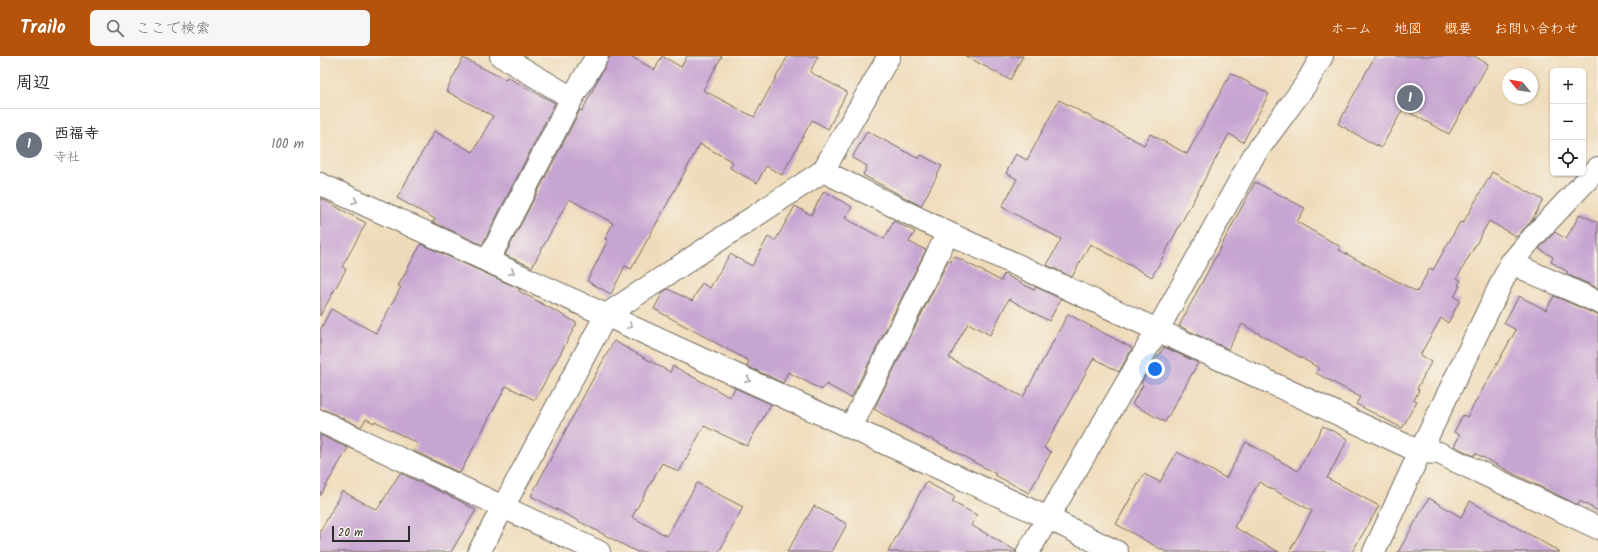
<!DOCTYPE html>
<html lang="ja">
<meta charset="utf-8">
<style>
:root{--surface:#fff;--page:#f6f6f6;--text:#222;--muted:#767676;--line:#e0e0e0;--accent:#b45309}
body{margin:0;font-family:Kalam,"Klee One",sans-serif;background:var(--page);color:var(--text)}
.controls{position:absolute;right:12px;top:12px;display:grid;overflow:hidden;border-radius:6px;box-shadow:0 1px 3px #0004}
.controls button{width:36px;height:36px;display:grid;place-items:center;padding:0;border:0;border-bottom:1px solid var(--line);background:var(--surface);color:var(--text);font:20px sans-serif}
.compass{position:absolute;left:1182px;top:12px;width:36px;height:36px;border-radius:50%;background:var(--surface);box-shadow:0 1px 3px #0004;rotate:300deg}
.scale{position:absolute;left:12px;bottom:10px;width:78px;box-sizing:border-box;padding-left:4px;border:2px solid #2b2b2b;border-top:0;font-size:11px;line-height:14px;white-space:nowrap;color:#2b2b2b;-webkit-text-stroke:3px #f7f3e8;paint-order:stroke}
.you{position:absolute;left:835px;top:313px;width:14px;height:14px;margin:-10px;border:3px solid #fff;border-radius:50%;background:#1a73e8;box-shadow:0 0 0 6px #1a73e833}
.badge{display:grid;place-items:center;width:26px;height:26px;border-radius:50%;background:var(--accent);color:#fff;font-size:13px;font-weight:700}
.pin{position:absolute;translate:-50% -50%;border:2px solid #fff;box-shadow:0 1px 4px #0006}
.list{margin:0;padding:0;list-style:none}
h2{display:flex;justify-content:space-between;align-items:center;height:52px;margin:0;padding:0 16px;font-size:17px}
h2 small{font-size:13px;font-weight:400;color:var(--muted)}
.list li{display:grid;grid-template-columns:26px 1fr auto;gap:12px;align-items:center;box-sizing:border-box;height:72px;padding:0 16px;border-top:1px solid var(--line)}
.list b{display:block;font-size:15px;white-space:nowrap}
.list p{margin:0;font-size:13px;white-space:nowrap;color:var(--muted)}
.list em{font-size:13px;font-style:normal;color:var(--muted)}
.icon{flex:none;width:22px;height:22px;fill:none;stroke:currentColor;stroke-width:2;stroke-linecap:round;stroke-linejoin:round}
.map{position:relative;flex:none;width:1278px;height:496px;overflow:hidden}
header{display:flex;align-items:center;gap:24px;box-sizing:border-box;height:56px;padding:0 20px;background:var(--accent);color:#fff}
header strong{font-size:19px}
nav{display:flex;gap:22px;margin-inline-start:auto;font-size:14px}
.search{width:280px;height:36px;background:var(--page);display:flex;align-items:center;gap:10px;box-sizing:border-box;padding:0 14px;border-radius:6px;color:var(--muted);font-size:15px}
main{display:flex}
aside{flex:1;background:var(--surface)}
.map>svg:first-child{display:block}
.building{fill:#c7a5d2}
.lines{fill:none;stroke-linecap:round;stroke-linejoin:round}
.minor-casing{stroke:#70695d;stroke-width:24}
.minor{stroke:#fff;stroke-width:22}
.oneway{stroke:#a0a0a0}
</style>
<header>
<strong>Trailo</strong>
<div class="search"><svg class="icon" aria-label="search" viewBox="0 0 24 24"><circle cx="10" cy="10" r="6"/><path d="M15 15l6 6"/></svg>ここで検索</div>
<nav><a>ホーム</a><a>地図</a><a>概要</a><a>お問い合わせ</a></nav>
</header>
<main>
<aside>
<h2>周辺<small></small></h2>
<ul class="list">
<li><span class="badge" style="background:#6b7280">1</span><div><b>西福寺</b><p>寺社</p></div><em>100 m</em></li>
</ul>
</aside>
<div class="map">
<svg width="1278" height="496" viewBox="0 0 1278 496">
<rect width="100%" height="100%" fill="#f7f3e8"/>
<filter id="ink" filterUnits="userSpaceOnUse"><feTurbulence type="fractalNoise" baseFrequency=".025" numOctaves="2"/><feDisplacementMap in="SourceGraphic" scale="8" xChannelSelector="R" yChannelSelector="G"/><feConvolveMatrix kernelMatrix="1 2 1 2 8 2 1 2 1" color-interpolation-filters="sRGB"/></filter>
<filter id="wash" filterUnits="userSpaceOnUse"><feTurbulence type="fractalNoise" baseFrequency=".012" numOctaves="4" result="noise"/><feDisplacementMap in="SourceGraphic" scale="16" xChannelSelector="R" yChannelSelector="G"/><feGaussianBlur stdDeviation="0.9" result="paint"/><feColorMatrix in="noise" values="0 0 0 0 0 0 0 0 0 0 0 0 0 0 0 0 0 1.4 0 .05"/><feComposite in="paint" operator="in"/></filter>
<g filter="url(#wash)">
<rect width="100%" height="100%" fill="#efdbba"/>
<g id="blocks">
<!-- building -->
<g class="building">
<path d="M290,0H310L335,14L342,0L361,11L367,0H402L383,34L434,61L468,0H498L490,16L527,36L508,73L492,64L462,119L446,110L437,127L410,112L413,106L380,88L318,201L311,213L305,210L291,238L267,225L288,184L285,183L293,167L249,143L212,211L185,199L260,54L262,55Z"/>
<path d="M646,0H703L690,24Z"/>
<path d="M1055,0H1154L1168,8L1129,78L1083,53L1061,92L1018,68Z"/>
<path d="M143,2L186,24L187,21L235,47L162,189L113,166L115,163L77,142L114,75L153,96L173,60L126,35Z"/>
<path d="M911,17L949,38L923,86L909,78L832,221L770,188L752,221L727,209L741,183L682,151L697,123L686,117L696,98L707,104L739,44L824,89L830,78L867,98Z"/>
<path d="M547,75L599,103L601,99L622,110L601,150L543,119L547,110L532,102Z"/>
<path d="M1172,116L1223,144L1212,164L1197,181L1169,165L1137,222L1141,224L1138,229L1140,230L1134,241L1140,244L1128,267L1121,262L1100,299L1111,306L1097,333L1099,334L1094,344L1097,345L1082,372L1036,348L1040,341L996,317L999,312L922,268L908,293L859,270L935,126L985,152L977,166L1021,191L1019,194L1097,236L1110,212L1113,214L1140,166L1143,167Z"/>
<path d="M504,135L532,151L525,162L564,183L574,165L595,176L589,186L606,194L531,342L506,328L502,334L468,316L463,327L427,310L429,305L334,253L343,236L348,233L372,245L382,227L390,232L410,198L432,210L448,181L455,185L475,150L491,159Z"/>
<path d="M0,142L46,167L22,211L26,213L0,260Z"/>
<path d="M1260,158L1278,167V232L1246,218L1248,216L1231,206L1233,201L1219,193L1235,176L1246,183Z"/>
<path d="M101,188L200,233L199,235L257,267L215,344L186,330L140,417L94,395L98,388L55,365L54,367L46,363L41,371L5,354L0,353V274L11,253L56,277L81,231L78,230Z"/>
<path d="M634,200L681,225L684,218L714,234L716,231L741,243L729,265L689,243L670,279L648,267L629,302L703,341L748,258L812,292L799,316L774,302L724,392L731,396L709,437L675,419L676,418L610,382L609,383L578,367L554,353L628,205L631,206Z"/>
<path d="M1199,240L1226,254L1234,240L1273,257L1278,258V455L1260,445L1258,449L1192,417L1155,397L1154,400L1134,390L1140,379L1134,376L1143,359L1147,361L1196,274L1184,267Z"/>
<path d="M294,285L350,316L353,310L410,341L415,332L451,348L427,390L384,370L359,416L342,407L312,461L347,480L377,427L423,451L399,496H317L211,440L268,332Z"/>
<path d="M844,291L878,307L845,366L812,348L823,329L821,327Z"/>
<path d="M1003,370L1028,383L1007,422L1059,450L1032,496H969L992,455L939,426L914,471L959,496H846L796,468L824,418L840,426L857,396L906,422L926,386L978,415Z"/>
<path d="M0,379L28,392L0,440Z"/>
<path d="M80,417L138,444L156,454L131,496H0V476L22,435L57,454Z"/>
<path d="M606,426L635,441L632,446L657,459L651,469L696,495V496H568Z"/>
<path d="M1109,442L1141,461L1150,445L1240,496H1078Z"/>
<path d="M494,450L527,468L512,496H467Z"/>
</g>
</g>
</g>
<g filter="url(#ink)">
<use href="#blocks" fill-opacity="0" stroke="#70695d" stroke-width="1"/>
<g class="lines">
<defs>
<g id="minor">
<path d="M181,0L252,42"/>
<path d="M503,115L628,177L1100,396L1119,397L1278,472"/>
<path d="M0,128L728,462L797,496"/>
<path d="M168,205L252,42L277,0"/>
<path d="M1191,207L1278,246"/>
<path d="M0,365L279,496"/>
<path d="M531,371L628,177"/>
<path d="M159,496L286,259L503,115L569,0"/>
<path d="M708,496L837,275L934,99L986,28L1002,0"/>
<path d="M1054,496L1100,396L1191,207L1213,181L1278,112"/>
</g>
</defs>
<!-- minor casing -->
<use href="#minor" class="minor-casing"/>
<!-- minor -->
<use href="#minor" class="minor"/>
</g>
<!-- one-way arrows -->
<defs><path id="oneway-chevron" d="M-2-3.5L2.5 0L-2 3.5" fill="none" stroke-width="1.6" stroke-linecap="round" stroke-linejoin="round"/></defs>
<g class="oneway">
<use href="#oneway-chevron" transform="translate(35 145) rotate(25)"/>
<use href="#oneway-chevron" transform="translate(192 216) rotate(25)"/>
<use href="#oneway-chevron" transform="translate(310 270) rotate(25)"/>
<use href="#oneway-chevron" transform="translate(428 324) rotate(25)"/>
</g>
</g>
</svg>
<div class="controls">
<button>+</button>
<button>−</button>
<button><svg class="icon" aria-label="locate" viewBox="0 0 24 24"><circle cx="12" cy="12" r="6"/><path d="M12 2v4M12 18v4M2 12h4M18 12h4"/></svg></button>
</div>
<svg class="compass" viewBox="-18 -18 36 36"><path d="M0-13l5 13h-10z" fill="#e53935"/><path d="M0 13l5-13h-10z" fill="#767676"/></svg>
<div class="scale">20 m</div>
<div class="you"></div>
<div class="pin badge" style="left:1090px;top:42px;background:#6b7280">1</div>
</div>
</main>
